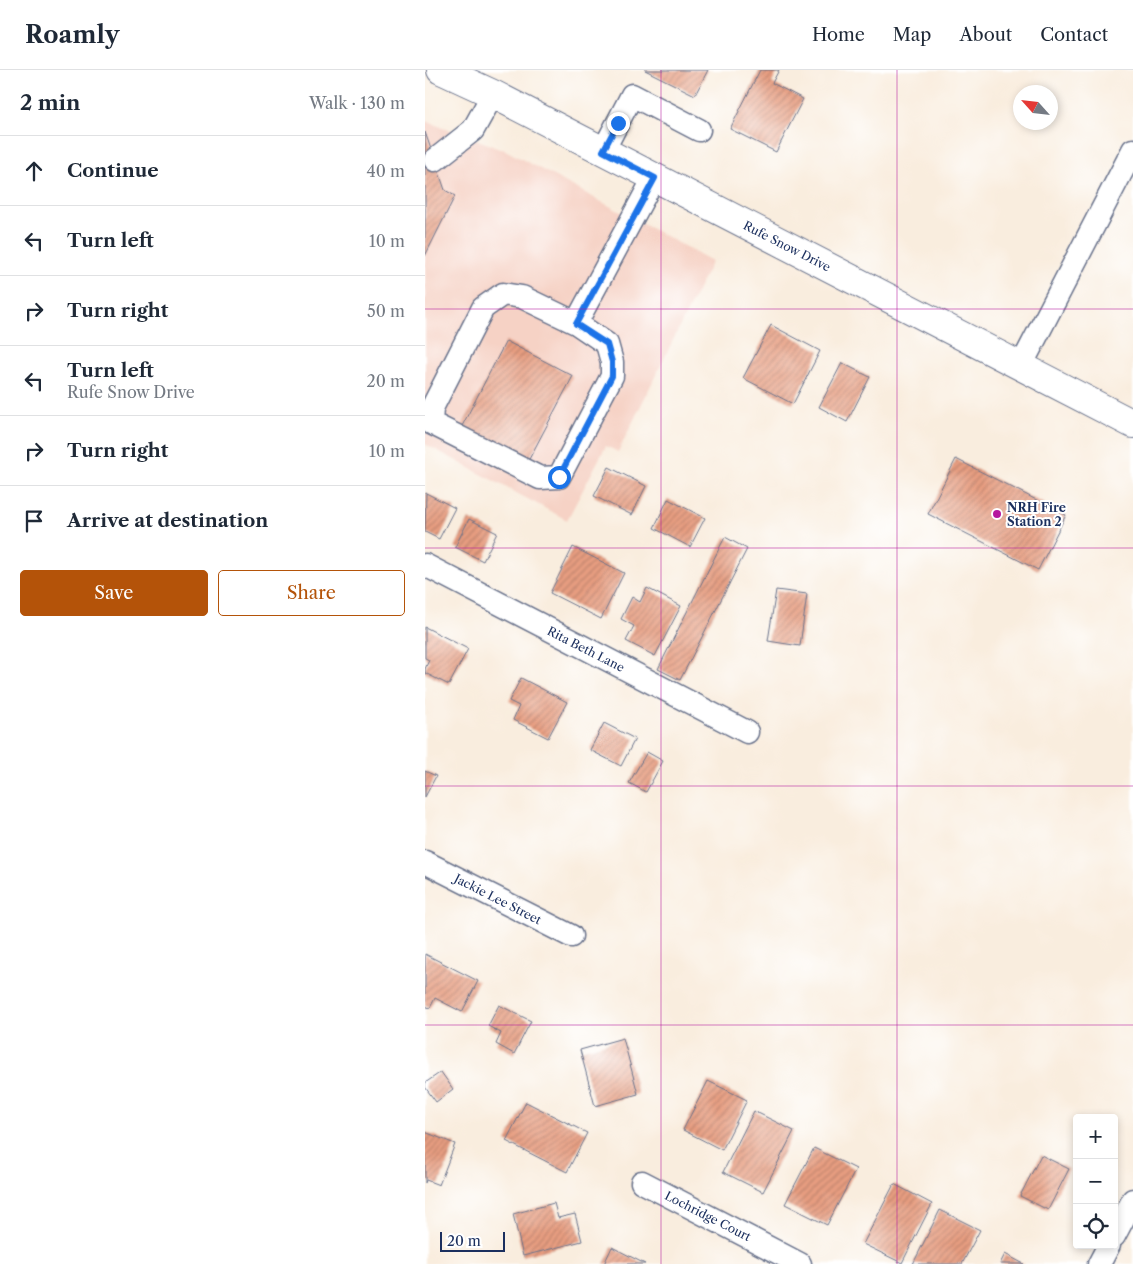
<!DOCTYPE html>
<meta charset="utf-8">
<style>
:root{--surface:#fff;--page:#f6f6f7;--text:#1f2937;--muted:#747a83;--line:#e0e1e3;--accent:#b45309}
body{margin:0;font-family:"Libre Caslon Text",serif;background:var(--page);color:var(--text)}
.controls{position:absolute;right:15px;bottom:15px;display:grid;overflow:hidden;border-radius:5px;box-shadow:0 2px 8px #0003}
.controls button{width:45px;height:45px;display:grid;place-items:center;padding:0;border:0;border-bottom:1px solid var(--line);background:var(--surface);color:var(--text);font:25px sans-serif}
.compass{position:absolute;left:588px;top:15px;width:45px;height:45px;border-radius:50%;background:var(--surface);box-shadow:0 2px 8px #0003;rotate:297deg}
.scale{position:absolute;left:15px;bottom:12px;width:65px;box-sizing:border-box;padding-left:5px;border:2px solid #1b2f5e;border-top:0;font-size:14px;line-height:18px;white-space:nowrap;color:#1b2f5e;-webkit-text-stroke:4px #fff;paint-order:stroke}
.stop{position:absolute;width:15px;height:15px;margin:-11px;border:4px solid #1a73e8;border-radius:50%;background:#fff}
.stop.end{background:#1a73e8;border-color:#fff;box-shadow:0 1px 5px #0008}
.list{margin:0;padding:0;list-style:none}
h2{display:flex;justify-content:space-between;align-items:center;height:65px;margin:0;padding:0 20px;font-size:21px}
h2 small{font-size:16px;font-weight:400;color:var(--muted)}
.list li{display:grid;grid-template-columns:32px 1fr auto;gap:15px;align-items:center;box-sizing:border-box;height:70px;padding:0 20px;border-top:1px solid var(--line)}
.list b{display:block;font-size:19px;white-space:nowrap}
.list p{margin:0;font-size:16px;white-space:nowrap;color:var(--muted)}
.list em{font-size:16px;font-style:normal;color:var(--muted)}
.actions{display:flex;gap:10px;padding:15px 20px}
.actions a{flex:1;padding:11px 0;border:1px solid var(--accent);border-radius:5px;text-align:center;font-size:18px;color:var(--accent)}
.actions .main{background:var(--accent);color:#fff}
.icon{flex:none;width:28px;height:28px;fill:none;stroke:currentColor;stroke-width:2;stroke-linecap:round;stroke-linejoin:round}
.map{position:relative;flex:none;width:708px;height:1194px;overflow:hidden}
header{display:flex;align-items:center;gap:30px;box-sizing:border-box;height:70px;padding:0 25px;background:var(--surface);border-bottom:1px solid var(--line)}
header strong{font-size:24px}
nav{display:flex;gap:28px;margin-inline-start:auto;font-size:18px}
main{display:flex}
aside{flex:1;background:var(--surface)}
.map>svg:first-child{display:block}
.built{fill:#f6d2c5}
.building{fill:url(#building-hatch)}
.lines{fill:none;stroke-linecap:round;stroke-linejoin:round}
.minor-casing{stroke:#69728b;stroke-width:25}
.major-casing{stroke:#69728b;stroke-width:30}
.minor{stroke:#fff;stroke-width:22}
.major{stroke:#fff;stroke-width:28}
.route{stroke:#1a73e8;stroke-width:6}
.grid{fill:none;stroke:#b5179e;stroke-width:1;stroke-opacity:0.55}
.poi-dot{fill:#b5179e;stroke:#fff;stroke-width:2}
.labels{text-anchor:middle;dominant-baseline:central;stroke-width:4;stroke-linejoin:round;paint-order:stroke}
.street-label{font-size:12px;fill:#1b2f5e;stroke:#fff}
.poi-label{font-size:12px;font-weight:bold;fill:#1b2f5e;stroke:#fff;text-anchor:start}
</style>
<header>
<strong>Roamly</strong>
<nav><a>Home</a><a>Map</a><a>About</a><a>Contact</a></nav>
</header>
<main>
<aside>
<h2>2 min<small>Walk · 130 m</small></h2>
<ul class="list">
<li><svg class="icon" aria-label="ahead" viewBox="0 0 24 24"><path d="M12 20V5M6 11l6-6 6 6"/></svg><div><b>Continue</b></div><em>40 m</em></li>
<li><svg class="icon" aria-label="left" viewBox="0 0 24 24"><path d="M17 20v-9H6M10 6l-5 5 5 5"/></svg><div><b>Turn left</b></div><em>10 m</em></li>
<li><svg class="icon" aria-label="right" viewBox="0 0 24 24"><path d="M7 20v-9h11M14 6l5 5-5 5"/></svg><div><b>Turn right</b></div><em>50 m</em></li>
<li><svg class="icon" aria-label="left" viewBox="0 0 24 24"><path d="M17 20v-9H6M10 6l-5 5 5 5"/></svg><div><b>Turn left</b><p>Rufe Snow Drive</p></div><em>20 m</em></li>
<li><svg class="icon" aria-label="right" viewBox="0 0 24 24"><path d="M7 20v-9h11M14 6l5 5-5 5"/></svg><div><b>Turn right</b></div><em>10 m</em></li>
<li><svg class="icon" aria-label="arrive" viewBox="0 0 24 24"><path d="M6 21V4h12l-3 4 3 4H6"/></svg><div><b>Arrive at destination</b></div></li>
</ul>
<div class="actions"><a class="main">Save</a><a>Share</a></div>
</aside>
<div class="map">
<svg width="708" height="1194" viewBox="0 0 708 1194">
<defs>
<pattern id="building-hatch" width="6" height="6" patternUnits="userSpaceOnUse" patternTransform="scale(1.25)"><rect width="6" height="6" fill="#e79d80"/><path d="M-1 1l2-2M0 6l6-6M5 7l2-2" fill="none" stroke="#ba806c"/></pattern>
</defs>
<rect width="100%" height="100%" fill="#fff"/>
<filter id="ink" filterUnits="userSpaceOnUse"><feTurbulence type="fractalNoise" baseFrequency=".02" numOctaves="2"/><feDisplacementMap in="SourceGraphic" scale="10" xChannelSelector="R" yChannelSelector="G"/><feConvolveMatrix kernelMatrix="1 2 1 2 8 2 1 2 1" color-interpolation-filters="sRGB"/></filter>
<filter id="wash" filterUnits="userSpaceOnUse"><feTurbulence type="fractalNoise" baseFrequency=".0096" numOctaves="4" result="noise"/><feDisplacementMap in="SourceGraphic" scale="20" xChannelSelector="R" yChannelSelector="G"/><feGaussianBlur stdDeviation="1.12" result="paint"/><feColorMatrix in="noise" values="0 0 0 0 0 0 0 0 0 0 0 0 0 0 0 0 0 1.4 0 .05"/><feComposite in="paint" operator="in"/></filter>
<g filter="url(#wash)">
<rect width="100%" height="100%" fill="#f9edde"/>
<!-- built -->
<path class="built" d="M0,51L80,80L287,191L193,382L181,376L142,450L0,374Z"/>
<g id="blocks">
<!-- building -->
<g class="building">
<path d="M220,0H283L270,25Z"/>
<path d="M335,0H354L347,13L378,29L351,82L305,59Z"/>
<path d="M0,62L20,120L30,126L0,186Z"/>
<path d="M346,255L395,281L368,334L318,308Z"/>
<path d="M81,271L148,306L101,395L35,360Z"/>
<path d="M417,293L445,307L422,352L394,337Z"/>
<path d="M531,389L641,445L613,500L503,444Z"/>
<path d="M184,397L221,416L207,445L169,426Z"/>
<path d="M1,423L30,438L14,469L0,462Z"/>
<path d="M243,429L280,448L265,477L229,458Z"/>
<path d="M44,449L72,463L58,491L30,477Z"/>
<path d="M300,467L322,479L255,610L233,599Z"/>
<path d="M148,477L199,503L176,549L125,523Z"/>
<path d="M222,518L256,536L230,586L201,571L209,556L196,549L207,527L215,532Z"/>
<path d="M351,520L382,524L375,576L343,571Z"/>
<path d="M0,557L43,579L24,615L0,603V599L4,590L0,588Z"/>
<path d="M96,608L142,632L123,668L88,650L94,636L84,631Z"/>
<path d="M179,653L210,669L196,696L165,680Z"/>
<path d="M222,682L238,691L221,722L204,713Z"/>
<path d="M0,701L11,706L0,727Z"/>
<path d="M0,884L53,911L37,942L10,928L5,938L0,936Z"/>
<path d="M74,935L106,951L89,984L71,974L76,963L63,956Z"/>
<path d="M198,968L213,1024L170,1036L155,980Z"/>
<path d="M16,1002L28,1019L11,1032L0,1017V1013Z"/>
<path d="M283,1011L322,1030L297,1080L258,1060Z"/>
<path d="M101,1032L162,1063L142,1102L81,1071Z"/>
<path d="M329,1041L369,1061L338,1122L298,1102Z"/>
<path d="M0,1062L30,1074L14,1115L1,1110L0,1113Z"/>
<path d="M389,1078L431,1099L402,1155L360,1134Z"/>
<path d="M616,1085L644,1099L623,1140L595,1126Z"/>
<path d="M469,1114L507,1134L477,1193L438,1174Z"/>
<path d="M129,1133L133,1148L150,1144L157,1171L98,1186L88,1144Z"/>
<path d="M515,1140L555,1160L537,1194H488Z"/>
<path d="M187,1177L220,1194H179Z"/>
<path d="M580,1184L599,1194H575Z"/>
</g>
</g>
</g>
<g filter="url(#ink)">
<use href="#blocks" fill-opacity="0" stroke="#69728b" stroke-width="1"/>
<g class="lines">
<defs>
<g id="minor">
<path d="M178,81L207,25L274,60"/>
<path d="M10,90L48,60L68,24"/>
<path d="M151,253L182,274L187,292V306L134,407L115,408L6,353L7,338L58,238L78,224L97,227L151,253L229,108"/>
<path d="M596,296L708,80"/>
<path d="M0,495L322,662"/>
<path d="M0,792L146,866"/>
<path d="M217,1112L375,1194"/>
<path d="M689,1166L708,1130"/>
<path d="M674,1194L684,1175"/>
</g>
<path id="major" d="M16,0L68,24L708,354"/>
</defs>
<!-- minor casing -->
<use href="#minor" class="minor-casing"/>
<!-- major casing -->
<use href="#major" class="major-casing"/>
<!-- minor -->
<use href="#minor" class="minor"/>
<!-- major -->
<use href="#major" class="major"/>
</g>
</g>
<g class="lines" filter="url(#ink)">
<!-- route -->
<path class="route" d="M134,407L187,306V292L182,274L151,254L230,108L178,81L193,53"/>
</g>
<!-- grid -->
<path class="grid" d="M236,0V1194M472,0V1194M0,239H708M0,478H708M0,716H708M0,955H708"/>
<!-- markers -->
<circle class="poi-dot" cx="572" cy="444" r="5"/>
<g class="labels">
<!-- street labels -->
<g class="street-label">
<text transform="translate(362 176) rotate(27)">Rufe Snow Drive</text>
<text transform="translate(161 579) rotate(27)">Rita Beth Lane</text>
<text transform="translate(73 829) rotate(27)">Jackie Lee Street</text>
<text transform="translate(283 1146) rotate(27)">Lochridge Court</text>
</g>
<!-- poi labels -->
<g class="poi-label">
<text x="582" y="437">NRH Fire<tspan x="582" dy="14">Station 2</tspan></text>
</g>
</g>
</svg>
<div class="controls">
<button>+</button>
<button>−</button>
<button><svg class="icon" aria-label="locate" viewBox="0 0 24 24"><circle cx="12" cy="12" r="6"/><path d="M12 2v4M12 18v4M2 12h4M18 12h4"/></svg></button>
</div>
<svg class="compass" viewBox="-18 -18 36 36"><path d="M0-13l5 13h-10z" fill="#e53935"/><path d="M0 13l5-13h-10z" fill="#747a83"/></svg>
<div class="scale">20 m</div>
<div class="stop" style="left:134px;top:407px"></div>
<div class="stop end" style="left:193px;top:53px"></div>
</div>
</main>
